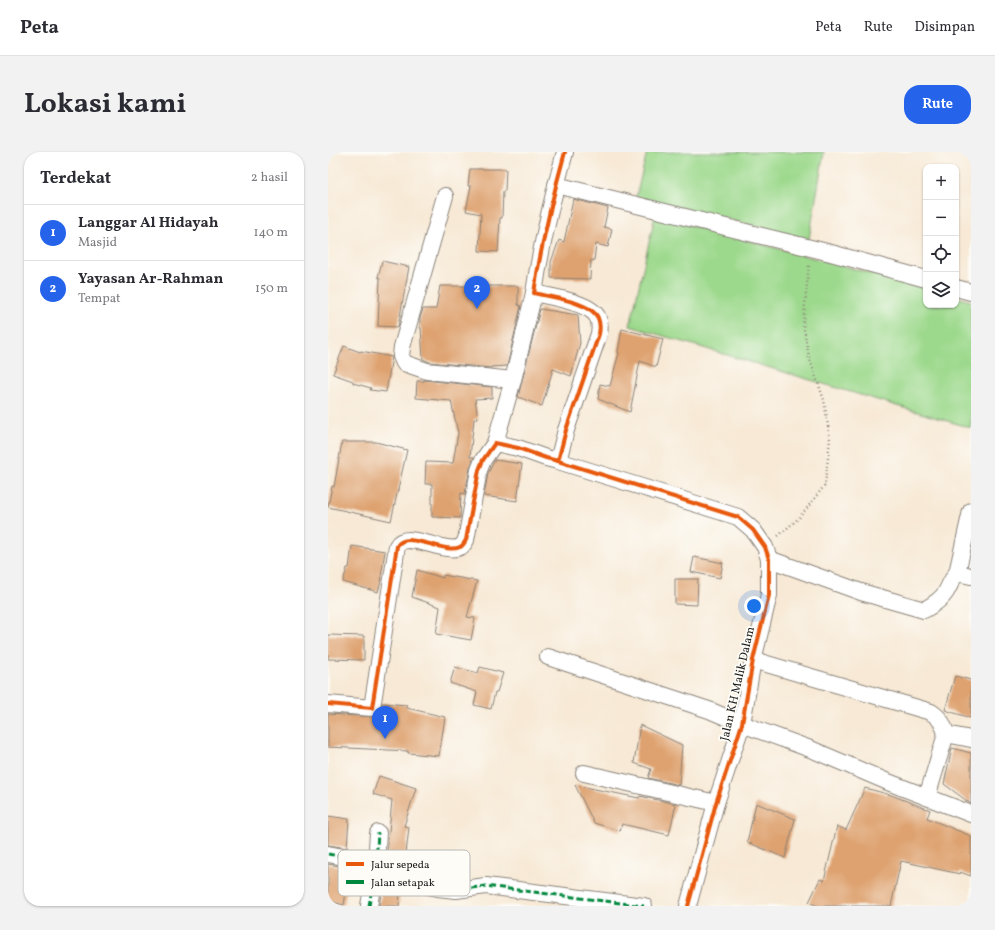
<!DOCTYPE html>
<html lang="id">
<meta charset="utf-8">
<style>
:root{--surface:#fff;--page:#f2f2f3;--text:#2b2b33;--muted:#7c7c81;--line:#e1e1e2;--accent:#2563eb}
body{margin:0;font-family:Vollkorn,serif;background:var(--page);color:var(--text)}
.controls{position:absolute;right:12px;top:12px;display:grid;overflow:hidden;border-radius:8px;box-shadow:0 1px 3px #0004}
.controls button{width:36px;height:36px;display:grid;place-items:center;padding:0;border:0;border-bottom:1px solid var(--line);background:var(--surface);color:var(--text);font:20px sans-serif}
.you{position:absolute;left:426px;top:454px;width:14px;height:14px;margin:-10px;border:3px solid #fff;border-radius:50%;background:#1a73e8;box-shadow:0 0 0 6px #1a73e833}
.badge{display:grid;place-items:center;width:26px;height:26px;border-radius:50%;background:var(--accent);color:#fff;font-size:13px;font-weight:700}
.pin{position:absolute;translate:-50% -33px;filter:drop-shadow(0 1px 2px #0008)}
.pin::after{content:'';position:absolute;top:21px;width:14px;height:12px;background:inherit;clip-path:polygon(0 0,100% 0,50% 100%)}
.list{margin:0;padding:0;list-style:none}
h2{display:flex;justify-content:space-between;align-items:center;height:52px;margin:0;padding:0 16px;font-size:17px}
h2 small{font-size:13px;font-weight:400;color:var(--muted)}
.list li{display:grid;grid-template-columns:26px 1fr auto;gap:12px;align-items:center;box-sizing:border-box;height:56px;padding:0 16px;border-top:1px solid var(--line)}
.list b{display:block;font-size:15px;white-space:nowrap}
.list p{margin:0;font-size:13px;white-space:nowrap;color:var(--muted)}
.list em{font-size:13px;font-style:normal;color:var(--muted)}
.icon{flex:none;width:22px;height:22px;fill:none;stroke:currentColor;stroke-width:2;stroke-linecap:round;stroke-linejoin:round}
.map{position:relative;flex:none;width:643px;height:754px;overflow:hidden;border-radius:16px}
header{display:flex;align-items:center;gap:24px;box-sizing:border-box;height:56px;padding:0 20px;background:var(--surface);border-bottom:1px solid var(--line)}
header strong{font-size:19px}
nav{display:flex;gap:22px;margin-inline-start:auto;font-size:14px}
.intro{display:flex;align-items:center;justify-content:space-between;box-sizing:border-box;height:96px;padding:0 24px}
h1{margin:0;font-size:28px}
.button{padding:10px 18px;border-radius:16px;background:var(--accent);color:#fff;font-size:14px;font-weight:700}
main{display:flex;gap:24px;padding:0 24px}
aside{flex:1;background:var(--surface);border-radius:16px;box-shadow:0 1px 3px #0004}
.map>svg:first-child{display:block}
.green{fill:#9dd98d;stroke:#5c7a54}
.building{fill:#dea26f}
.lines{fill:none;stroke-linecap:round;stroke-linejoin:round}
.street-casing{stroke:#8a8278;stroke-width:18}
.path{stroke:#8a8278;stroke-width:2.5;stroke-dasharray:1 3;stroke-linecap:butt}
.street{stroke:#fff;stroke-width:16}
.quiet{stroke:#00873e;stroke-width:3;stroke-dasharray:6 3;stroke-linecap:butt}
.cycleway-casing{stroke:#fdfcf7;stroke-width:6}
.cycleway{stroke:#e8590c;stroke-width:4}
.labels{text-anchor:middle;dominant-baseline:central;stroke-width:3.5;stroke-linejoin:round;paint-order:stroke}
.street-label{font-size:12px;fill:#1c1c1c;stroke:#fdfcf7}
.key{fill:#fdfcf7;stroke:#bab9b5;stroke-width:1}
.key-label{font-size:11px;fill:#1c1c1c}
</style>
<header>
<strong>Peta</strong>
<nav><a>Peta</a><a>Rute</a><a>Disimpan</a></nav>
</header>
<div class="intro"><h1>Lokasi kami</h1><a class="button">Rute</a></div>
<main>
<aside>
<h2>Terdekat<small>2 hasil</small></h2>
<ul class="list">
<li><span class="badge">1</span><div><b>Langgar Al Hidayah</b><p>Masjid</p></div><em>140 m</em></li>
<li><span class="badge">2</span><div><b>Yayasan Ar-Rahman</b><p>Tempat</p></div><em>150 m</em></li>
</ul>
</aside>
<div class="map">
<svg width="643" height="754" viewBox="0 0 643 754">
<rect width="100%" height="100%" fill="#fdfcf7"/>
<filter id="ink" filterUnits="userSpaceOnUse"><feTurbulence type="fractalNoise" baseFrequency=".025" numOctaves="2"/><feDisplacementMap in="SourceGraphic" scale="8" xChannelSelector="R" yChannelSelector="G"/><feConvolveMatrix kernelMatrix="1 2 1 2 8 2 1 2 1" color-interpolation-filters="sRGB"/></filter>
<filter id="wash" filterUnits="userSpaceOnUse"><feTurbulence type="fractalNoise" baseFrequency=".012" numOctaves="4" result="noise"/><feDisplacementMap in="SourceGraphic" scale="16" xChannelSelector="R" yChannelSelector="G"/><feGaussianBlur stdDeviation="0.9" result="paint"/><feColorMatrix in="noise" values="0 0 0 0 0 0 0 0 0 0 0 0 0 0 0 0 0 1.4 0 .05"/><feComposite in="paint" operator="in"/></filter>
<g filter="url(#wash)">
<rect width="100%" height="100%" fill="#f7e9d5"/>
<!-- green -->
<g class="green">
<path d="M319,0H496L481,87L308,45Z"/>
<path d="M327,64L598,136V153H628V145L643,149V276L302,174Z"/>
</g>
<g id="blocks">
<!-- building -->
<g class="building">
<path d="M142,17H178L177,39H175L174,66H172L170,100L151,99L153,62L138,59L143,34H140Z"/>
<path d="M245,47L280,56L276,75L284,77L280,95L268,92L266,109L263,108L262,127L223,126V110L231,88L236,90Z"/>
<path d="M54,109L81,115L70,175L50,174L52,126L50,125Z"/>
<path d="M112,134H190V153L193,154L179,214L163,215V216L101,210L95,207L93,176H92V166L95,157H108Z"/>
<path d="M212,157L250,163L252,191L243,224L225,217L214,254L190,245Z"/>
<path d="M294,177L335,187L328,215L312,209L302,260L270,247L272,232L282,234L291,201L290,200Z"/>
<path d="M16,194L32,200L33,199L64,205L58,240L42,238L43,236L25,231V229L5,222Z"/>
<path d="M96,228L164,235V246L147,247L150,266L146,267L142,305H146L142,316L137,342L133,341L132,366L104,365V332H97L98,310L125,311L130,281L123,249L88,246L89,229H96Z"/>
<path d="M14,290H48L79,298L63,369L0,355L4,334L6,335Z"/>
<path d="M167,308L194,312L189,349L156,344L160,321Z"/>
<path d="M24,394L57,399L53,425L54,426L50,440L15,430L19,416H21Z"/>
<path d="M366,405L395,411L392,426L363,420Z"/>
<path d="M89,418L115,426V423L149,429L139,465L147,466L143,488L108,482L112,455L84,445Z"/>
<path d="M347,427H370L369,453L347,452Z"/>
<path d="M0,483L36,484V508L0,507Z"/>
<path d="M127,515L150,521L152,515L175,521L169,540H167L163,557L146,553L149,540L122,531Z"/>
<path d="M627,524L643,528V566L617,558Z"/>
<path d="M54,551L79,553V556L117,565L111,604L80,601V599L0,595V562L47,565L52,561Z"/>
<path d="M312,573L354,593L351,633L320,626L323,617L306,611Z"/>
<path d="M624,596L643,601V652L616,632Z"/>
<path d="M51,624L88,636L76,674L81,675L78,702L68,701L64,712L58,711L64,648L45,642Z"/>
<path d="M247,633L311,646L312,644L348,652L341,683L294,672L292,679L266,671Z"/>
<path d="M537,636L563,643L602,658L599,666L643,684V724L632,720V722L573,709L563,754H490L481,750L492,727L496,729L509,674L518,678Z"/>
<path d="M428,651L467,667L457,706L419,690Z"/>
<path d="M0,664L21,667L19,696L0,693Z"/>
<path d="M0,712L22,716L16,753L0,749Z"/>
<path d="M54,736L72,737L71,754H51Z"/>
</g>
</g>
</g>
<g filter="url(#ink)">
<use href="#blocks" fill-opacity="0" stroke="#8a8278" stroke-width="1"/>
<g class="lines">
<defs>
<g id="street">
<path d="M228,33L503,101L598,127"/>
<path d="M117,44L74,195L73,204L76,211L99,219L185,228"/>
<path d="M628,136L643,140"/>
<path d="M167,291L185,228L206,141"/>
<path d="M230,309L410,365L425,378L437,395L441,407V443L425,508L414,572L388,651L360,754"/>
<path d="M441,407L533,440L596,458C605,453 613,448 618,440C622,433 624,426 629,421L643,424"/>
<path d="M629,421L643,359"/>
<path d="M220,505L381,558L414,572L485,598L560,630L643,662"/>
<path d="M425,508L603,560C612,566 615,571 618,582L643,587"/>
<path d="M0,552L44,556L69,394C79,377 117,403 132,395C135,394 136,391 138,388L151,318L155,308L167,291L190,296L218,306L230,309L238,278L271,182C272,177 272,171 270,166C263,150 222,145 206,141C213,93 224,47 237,0"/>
<path d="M256,621L388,651"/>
<path d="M599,645L618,582"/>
<path d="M0,702L48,711"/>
<path d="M46,722L110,736L128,738L158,734L316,754"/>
<path d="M41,754L48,711L50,681"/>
</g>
</defs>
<!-- street casing -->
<use href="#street" class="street-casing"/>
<!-- path -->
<path class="path" d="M450,384L471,366L497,333L502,287L496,248L481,205L475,172L481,112"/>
<!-- street -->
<use href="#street" class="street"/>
<!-- quiet -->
<g class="quiet">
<path d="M0,702L48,711"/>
<path d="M46,722L110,736L128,738L158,734L316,754"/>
<path d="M41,754L48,711L50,681"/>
</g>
<defs>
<g id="cycleway">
<path d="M230,309L410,365L425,378L437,395L441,407V443L425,508L414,572L388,651L360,754"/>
<path d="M0,552L44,556L69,394C79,377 117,403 132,395C135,394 136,391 138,388L151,318L155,308L167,291L190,296L218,306L230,309L238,278L271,182C272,177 272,171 270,166C263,150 222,145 206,141C213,93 224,47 237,0"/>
</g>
</defs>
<!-- cycleway casing -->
<use href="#cycleway" class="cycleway-casing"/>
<!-- cycleway -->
<use href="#cycleway" class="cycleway"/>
</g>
</g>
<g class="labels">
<!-- street labels -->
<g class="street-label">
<text transform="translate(410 532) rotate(-77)">Jalan KH Malik Dalam</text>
</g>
</g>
<!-- legend -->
<rect x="10" y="698" width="132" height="46" rx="6" class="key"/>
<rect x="18" y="710" width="18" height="4" fill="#e8590c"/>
<rect x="18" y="728" width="18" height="4" fill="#00873e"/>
<g class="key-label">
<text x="43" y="716">Jalur sepeda</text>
<text x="43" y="734">Jalan setapak</text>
</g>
</svg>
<div class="controls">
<button>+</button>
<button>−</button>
<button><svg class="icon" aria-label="locate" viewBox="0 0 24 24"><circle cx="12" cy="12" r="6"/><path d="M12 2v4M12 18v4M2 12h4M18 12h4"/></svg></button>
<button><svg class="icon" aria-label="layers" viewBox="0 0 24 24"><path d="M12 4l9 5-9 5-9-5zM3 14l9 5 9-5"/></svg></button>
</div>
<div class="you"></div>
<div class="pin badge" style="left:57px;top:587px">1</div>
<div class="pin badge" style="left:149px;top:157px">2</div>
</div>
</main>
